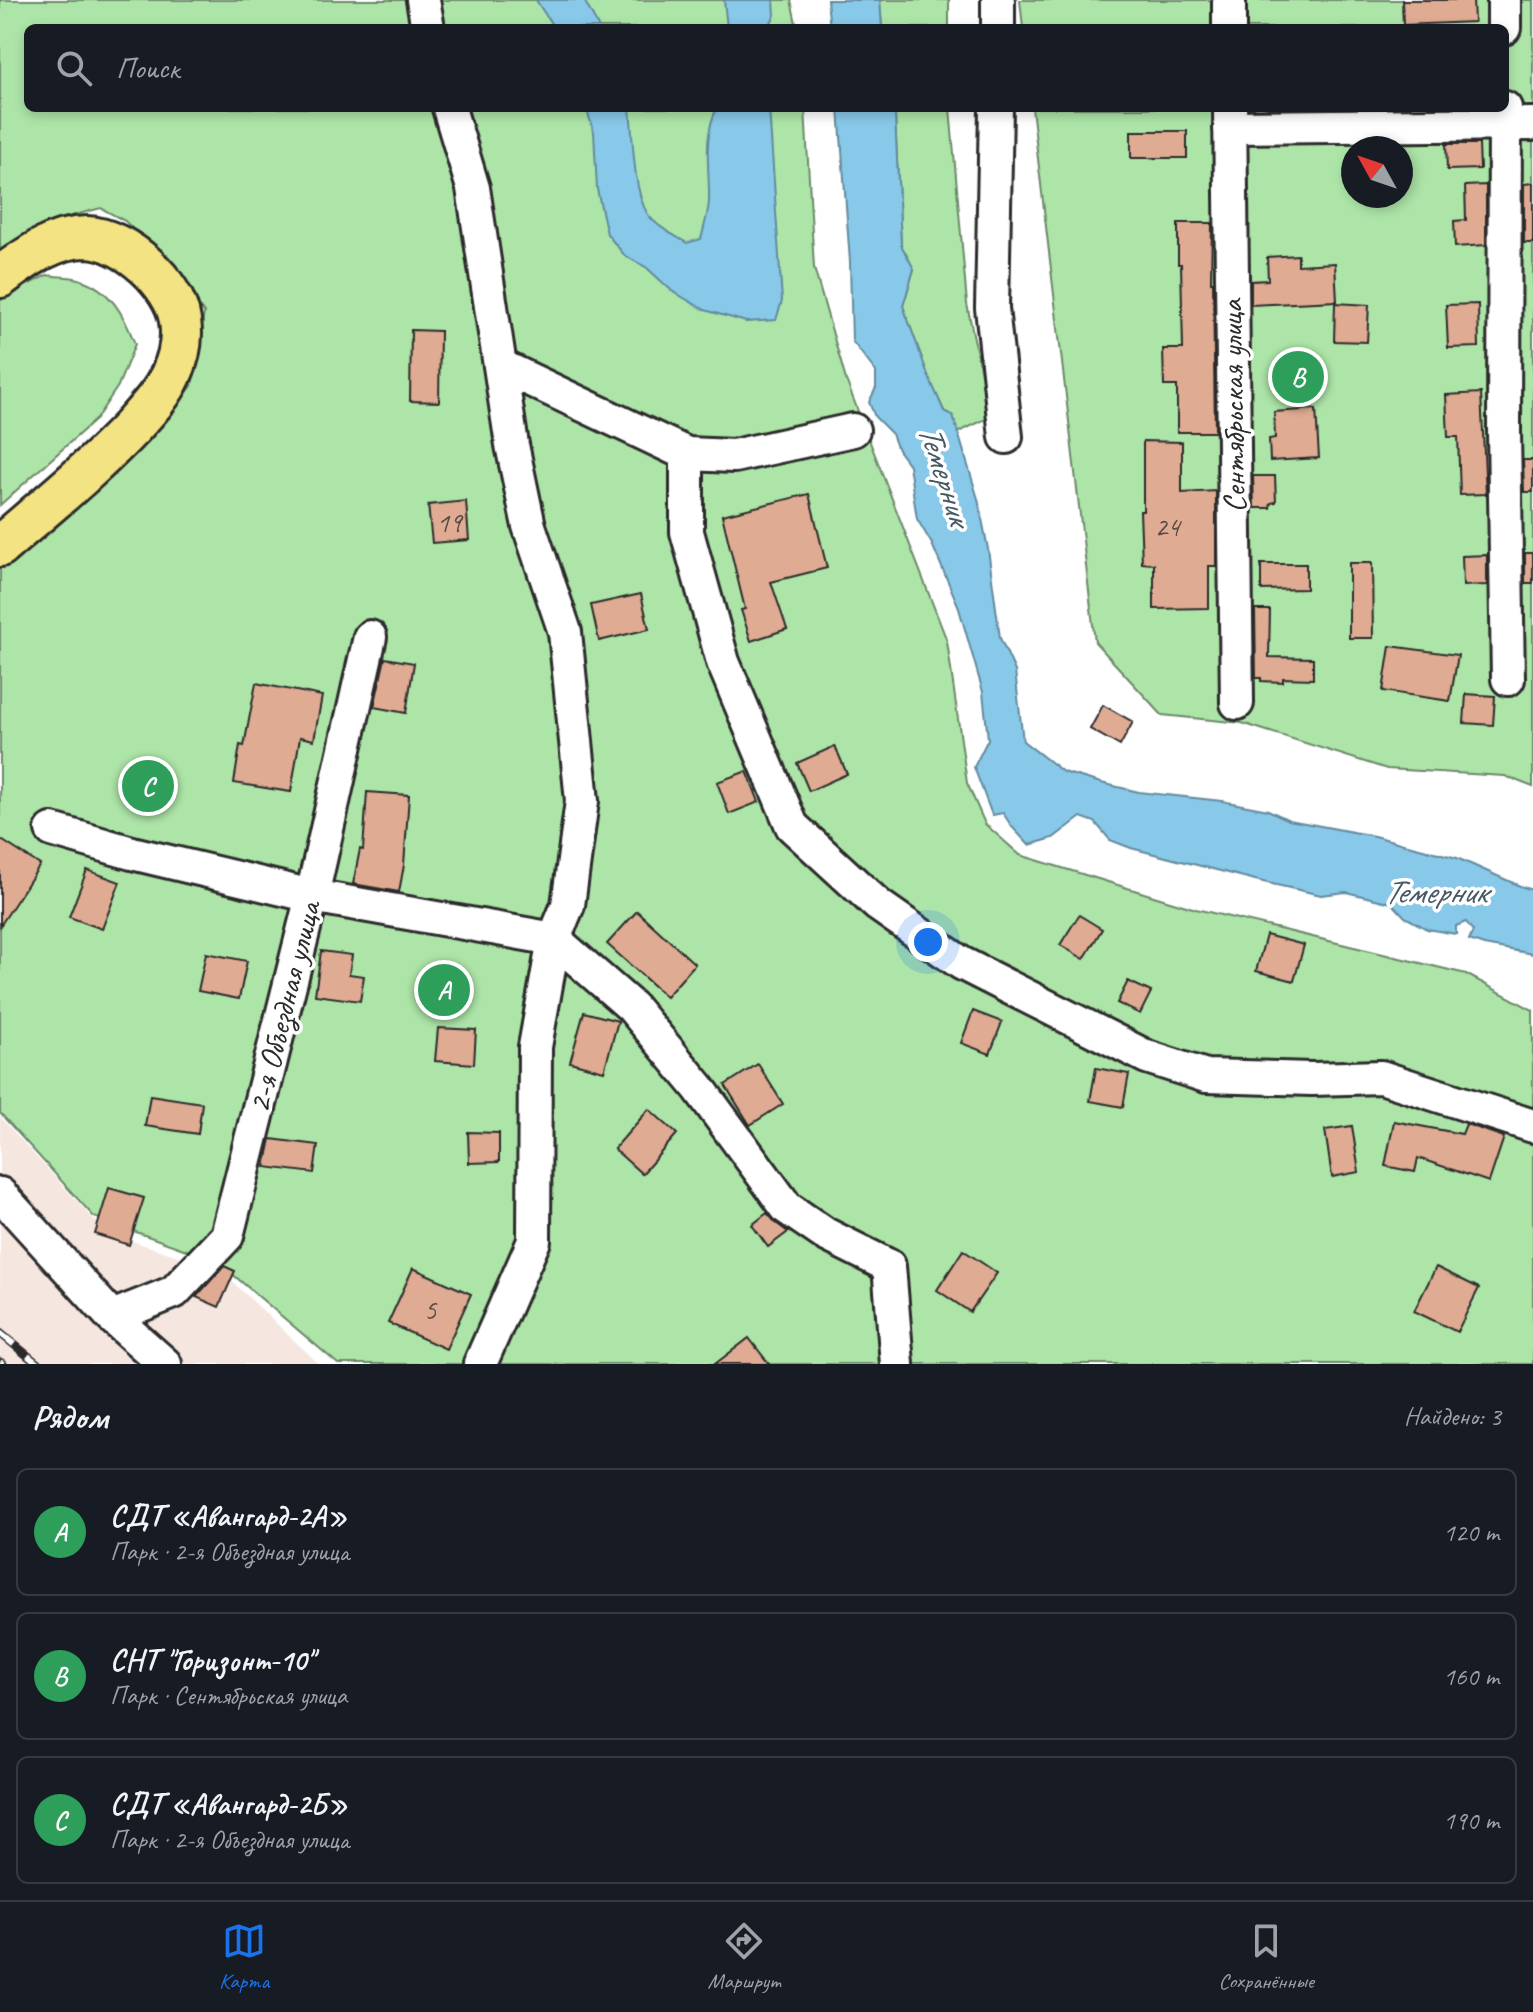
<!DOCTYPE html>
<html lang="ru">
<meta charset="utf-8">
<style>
:root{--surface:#171b24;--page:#242831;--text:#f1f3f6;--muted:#9ea1a6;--line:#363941;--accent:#1a73e8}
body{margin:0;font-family:Caveat,sans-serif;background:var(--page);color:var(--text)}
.compass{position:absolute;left:1341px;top:136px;width:72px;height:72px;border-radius:50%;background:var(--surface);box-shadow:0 4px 12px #0003;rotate:310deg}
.you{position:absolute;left:928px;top:942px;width:28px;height:28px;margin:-20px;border:6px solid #fff;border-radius:50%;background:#1a73e8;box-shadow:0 0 0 12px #1a73e833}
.badge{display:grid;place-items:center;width:52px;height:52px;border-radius:50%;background:var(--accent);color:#fff;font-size:26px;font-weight:700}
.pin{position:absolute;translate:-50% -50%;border:4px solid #fff;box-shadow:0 2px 8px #0006}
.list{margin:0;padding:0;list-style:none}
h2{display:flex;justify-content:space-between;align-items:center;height:104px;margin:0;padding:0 32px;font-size:34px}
h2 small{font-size:26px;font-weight:400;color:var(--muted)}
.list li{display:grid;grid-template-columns:52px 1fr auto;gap:24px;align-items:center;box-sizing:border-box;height:128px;margin:0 16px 16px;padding:0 16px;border:2px solid var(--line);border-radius:12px}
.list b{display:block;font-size:30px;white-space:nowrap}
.list p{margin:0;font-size:26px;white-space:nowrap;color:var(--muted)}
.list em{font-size:26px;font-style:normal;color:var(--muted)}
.icon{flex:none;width:44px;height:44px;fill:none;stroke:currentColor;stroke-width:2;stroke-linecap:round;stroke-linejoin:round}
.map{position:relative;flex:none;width:1533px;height:1364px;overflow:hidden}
.search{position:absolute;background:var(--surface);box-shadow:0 4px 12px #0003;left:24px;right:24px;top:24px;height:88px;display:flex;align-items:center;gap:20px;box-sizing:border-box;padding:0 28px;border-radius:12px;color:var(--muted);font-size:30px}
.sheet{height:536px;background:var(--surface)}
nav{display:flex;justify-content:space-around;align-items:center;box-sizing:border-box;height:112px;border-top:2px solid var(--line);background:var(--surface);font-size:22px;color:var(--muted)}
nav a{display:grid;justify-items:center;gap:4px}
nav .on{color:var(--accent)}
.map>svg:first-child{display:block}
.built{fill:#f5e6df}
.green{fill:#ade5a8;stroke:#6c886a;stroke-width:2;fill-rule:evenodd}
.water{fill:#88c9e9;stroke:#638a9d;stroke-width:2}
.building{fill:#dfab93;stroke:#2b2b2b;stroke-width:2}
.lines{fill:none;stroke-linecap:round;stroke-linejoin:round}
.minor-casing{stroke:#2b2b2b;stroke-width:38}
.major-casing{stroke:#2b2b2b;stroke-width:46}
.minor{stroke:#fff;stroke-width:32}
.major{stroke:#f4e382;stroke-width:40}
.rail-casing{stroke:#2b2b2b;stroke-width:9}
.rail{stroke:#fff;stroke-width:6;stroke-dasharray:18;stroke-linecap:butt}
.labels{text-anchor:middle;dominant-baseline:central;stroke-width:7;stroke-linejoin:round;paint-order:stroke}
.number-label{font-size:28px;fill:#584b45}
.street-label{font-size:32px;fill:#2b2b2b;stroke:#fff}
.water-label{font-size:34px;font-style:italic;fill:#475a64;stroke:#fff}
</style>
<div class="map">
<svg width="1533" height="1364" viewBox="0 0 1533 1364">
<rect width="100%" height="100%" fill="#fff"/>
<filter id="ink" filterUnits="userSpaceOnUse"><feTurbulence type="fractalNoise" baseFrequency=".0125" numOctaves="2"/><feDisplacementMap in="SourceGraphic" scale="16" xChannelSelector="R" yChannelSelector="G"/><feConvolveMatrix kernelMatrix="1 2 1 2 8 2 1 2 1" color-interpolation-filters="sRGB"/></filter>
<g filter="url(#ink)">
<!-- built -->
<path class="built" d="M0,1117L105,1232L220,1270L319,1364H0Z"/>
<!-- green -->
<g class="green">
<path d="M0,0H791L797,28H28V108H805L814,268L846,380L947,641L967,783L985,824L1020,855L1196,909L1466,974L1533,1010V1364H338L217,1261L94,1217L0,1113V565L143,446L192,386L204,313L158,254L125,221L101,208L52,221L0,255Z"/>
<path d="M880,0H949V28H882Z"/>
<path d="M1020,0H1533V787L1505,776L1387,769L1242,723L1162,715L1095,642L1032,108H1505V28H1023ZM1353,148H1401V196H1353Z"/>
<path d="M892,108H950L967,304L990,417L957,433L953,416L944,411L928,376L903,306L914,269L901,245L895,116Z"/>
<path d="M47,275C57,277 69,276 79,279C111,289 124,315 135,344L118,386L96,419L0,505V301L9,294Z"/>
</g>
<!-- water -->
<g class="water">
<path d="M536,0H584L599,28H554Z"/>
<path d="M724,0H774L775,15L768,28H727Z"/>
<path d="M827,0H880L882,28H830Z"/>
<path d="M586,108H630C633,137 633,189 647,213C655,226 675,236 687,243L701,239C704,227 708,214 709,202C710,170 702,137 717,108H769L782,301L776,320L746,322L705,310L672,291L646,267L625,256L607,234L597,189L594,132Z"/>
<path d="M839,108H892L895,115L901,245L914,269L903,306L928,375L944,411L953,416L978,499L988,549L1000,638L1015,671L1023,741L1063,772L1101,783L1139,792L1222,801L1268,810L1289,820L1374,836L1457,858L1520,886L1533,890V954L1484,945L1469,940L1473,931L1466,922L1456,926V934L1427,929L1405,917L1392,903L1346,892L1321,895L1263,882L1131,848L1110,840L1095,822L1081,817L1053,838L1029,845L1012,827L1003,813L992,815L974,767L988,739L983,692L958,605L932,544L917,519L909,465L898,450L892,434L875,417L869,402L876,388V372L852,341L850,262Z"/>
</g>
<!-- building -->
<g class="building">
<path d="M1402,0H1473L1474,22L1403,25Z"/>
<rect x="1131" y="131" width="56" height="27"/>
<path d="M1446,144H1479L1480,169L1447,170Z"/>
<path d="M1533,183V243H1524V184Z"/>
<path d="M1486,185V245L1455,247L1454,221L1466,220L1465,186Z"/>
<path d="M1178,223H1212L1211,282H1213L1215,432H1177V386H1164L1163,349H1183L1181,264H1178Z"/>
<path d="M1298,255V265L1335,263L1337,301L1251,305V281L1268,280L1267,257Z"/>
<path d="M1335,303L1369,305L1367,342L1334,341Z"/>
<path d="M1478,304L1479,347L1448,348L1446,305Z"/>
<path d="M411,330L440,331L439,402L410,401Z"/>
<path d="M1481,393L1486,494L1460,495L1458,437H1448L1446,395Z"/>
<path d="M1316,409L1319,458L1270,461L1269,439L1275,438L1274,412Z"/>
<path d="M1143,441L1182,442V493L1216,491V566H1209V608L1154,609V564L1142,563L1140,511H1143Z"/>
<path d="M1523,460H1533V492H1524Z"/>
<path d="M1253,476H1275L1276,502L1271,503L1270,508H1254Z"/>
<path d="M809,494L827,568L771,582L787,629L751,641L741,610L745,609L722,515Z"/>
<path d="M466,501L469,540L432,543L428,505Z"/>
<rect x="1525" y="553" width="8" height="30"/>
<path d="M1487,555V585L1463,586L1462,556Z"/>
<path d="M1349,563H1372L1373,638H1349Z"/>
<path d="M1261,564H1306V589L1261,590Z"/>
<path d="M641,594L649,629L599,641L591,605Z"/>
<path d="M1255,610H1270L1269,657L1313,658V679L1283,678V682L1261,681V678H1256Z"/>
<path d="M1390,646L1458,655L1450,701L1383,691Z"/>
<path d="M385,658L414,663L406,713L374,707Z"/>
<path d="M256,683L322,696L314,740L300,737L291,792L234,783L240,745L244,746Z"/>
<path d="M1466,694L1495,696L1493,725L1464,723Z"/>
<path d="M1103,705L1133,722L1120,746L1090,729Z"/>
<path d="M835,746L847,774L809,791L797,763Z"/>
<path d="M747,771L759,802L729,814L717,782Z"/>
<path d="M367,792L409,795L404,865L399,892L353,884L360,849L363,850Z"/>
<path d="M0,839L40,865L0,926Z"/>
<path d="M87,870L120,882L102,929L69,917Z"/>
<path d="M637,911L695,964L666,997L607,944Z"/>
<path d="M1079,915L1102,929L1084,959L1060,945Z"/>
<path d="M1266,935L1304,945L1294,981L1256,971Z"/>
<path d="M321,951L352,955L349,974L364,976L360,1001L315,995Z"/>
<path d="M206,953L247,961L239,999L198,991Z"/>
<path d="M1128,981L1151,992L1140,1014L1117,1003Z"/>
<path d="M973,1011L1002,1022L990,1054L961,1043Z"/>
<path d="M584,1012L618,1021L604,1071L570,1062Z"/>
<path d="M438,1028L476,1030L474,1064L435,1061Z"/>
<path d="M758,1064L783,1104L750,1125L725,1085Z"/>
<path d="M1096,1068L1129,1074L1123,1107L1090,1101Z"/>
<path d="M150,1095L202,1103L198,1134L145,1126Z"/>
<path d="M649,1109L677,1134L642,1174L614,1149Z"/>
<path d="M1394,1121L1462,1134L1466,1124L1504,1137L1489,1182L1418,1158L1415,1172L1385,1166Z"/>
<path d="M1352,1126L1359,1172L1332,1177L1325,1130Z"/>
<path d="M468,1132L499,1133V1162L469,1163Z"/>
<path d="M271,1139L318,1145L314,1173L265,1167Z"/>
<path d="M109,1188L144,1198L129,1245L95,1234Z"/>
<path d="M767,1213L776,1223L788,1232L768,1247L752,1225Z"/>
<path d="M963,1250L997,1273L970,1312L937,1290Z"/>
<path d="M224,1266L235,1271L219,1307L196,1297Z"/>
<path d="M1436,1267L1479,1288L1457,1332L1414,1311Z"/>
<path d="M413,1268L471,1294L446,1349L388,1323Z"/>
<path d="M749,1338L769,1364H715Z"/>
</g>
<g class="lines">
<defs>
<g id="minor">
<path d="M423,0L428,28"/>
<path d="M1229,0V28"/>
<path d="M1504,0V28"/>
<path d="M998,28V0"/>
<path d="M449,108L473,188L512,445L529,526L565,632L582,801L568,905L554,939L535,1047L534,1241L480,1364"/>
<path d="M996,108L992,308L1006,437"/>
<path d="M1230,108L1237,703"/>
<path d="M1505,108L1504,431L1508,679"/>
<path d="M1230,127L1533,124"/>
<path d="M501,366L687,454L734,456L853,430"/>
<path d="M687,454V532L723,662L792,826L878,905L961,963L1147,1057L1206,1076L1312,1079L1381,1077L1533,1126"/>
<path d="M52,830L132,853L312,896L554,939L632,1007L699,1088L787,1208L825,1234L889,1266L897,1364"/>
<path d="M0,1194L112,1317L165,1364"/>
<path d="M112,1317L174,1292L227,1236L312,896L370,637"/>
</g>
<path id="major" d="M0,277C26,258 53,237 87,237C125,238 175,284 180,321C183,340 179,358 171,375C162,395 146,411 131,428C91,470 44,508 0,546"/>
</defs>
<!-- minor casing -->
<use href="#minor" class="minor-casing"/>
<!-- major casing -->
<use href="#major" class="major-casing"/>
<!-- minor -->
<use href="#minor" class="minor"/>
<!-- major -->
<use href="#major" class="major"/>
<defs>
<g id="rail">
<path d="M0,1333L38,1364"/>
<path d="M0,1362L3,1364"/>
</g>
</defs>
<!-- rail casing -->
<use href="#rail" class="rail-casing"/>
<!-- rail -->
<use href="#rail" class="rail"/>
</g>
</g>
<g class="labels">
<!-- number labels -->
<g class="number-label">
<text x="449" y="522">19</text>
<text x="1167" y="526">24</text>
<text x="430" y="1309">5</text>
</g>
<!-- street labels -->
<g class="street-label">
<text transform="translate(1233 406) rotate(-91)">Сентябрьская улица</text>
<text transform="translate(284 1007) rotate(-76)">2-я Объездная улица</text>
</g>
<!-- water labels -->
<g class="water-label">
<text transform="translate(945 474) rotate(72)">Темерник</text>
<text x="1435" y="891">Темерник</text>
</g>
</g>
</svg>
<svg class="compass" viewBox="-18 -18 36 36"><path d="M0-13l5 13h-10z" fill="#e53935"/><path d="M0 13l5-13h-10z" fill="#9ea1a6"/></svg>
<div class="you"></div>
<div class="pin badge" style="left:444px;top:990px;background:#2e9e5b">A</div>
<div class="pin badge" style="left:1298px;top:377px;background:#2e9e5b">B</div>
<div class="pin badge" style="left:148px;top:786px;background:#2e9e5b">C</div>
<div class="search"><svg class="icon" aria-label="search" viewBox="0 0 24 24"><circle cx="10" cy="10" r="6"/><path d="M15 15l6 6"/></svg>Поиск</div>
</div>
<section class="sheet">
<h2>Рядом<small>Найдено: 3</small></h2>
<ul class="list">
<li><span class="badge" style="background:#2e9e5b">A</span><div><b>СДТ «Авангард-2А»</b><p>Парк · 2-я Объездная улица</p></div><em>120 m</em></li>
<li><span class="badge" style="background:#2e9e5b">B</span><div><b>СНТ &quot;Горизонт-10&quot;</b><p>Парк · Сентябрьская улица</p></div><em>160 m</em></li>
<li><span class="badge" style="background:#2e9e5b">C</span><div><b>СДТ «Авангард-2Б»</b><p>Парк · 2-я Объездная улица</p></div><em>190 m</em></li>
</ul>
</section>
<nav>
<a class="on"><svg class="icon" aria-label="map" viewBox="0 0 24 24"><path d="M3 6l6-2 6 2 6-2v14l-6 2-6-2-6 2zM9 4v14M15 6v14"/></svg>Карта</a>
<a><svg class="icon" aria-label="directions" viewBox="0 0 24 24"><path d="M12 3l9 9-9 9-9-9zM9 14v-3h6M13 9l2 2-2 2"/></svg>Маршрут</a>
<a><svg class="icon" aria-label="saved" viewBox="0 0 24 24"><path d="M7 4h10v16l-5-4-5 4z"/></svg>Сохранённые</a>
</nav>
